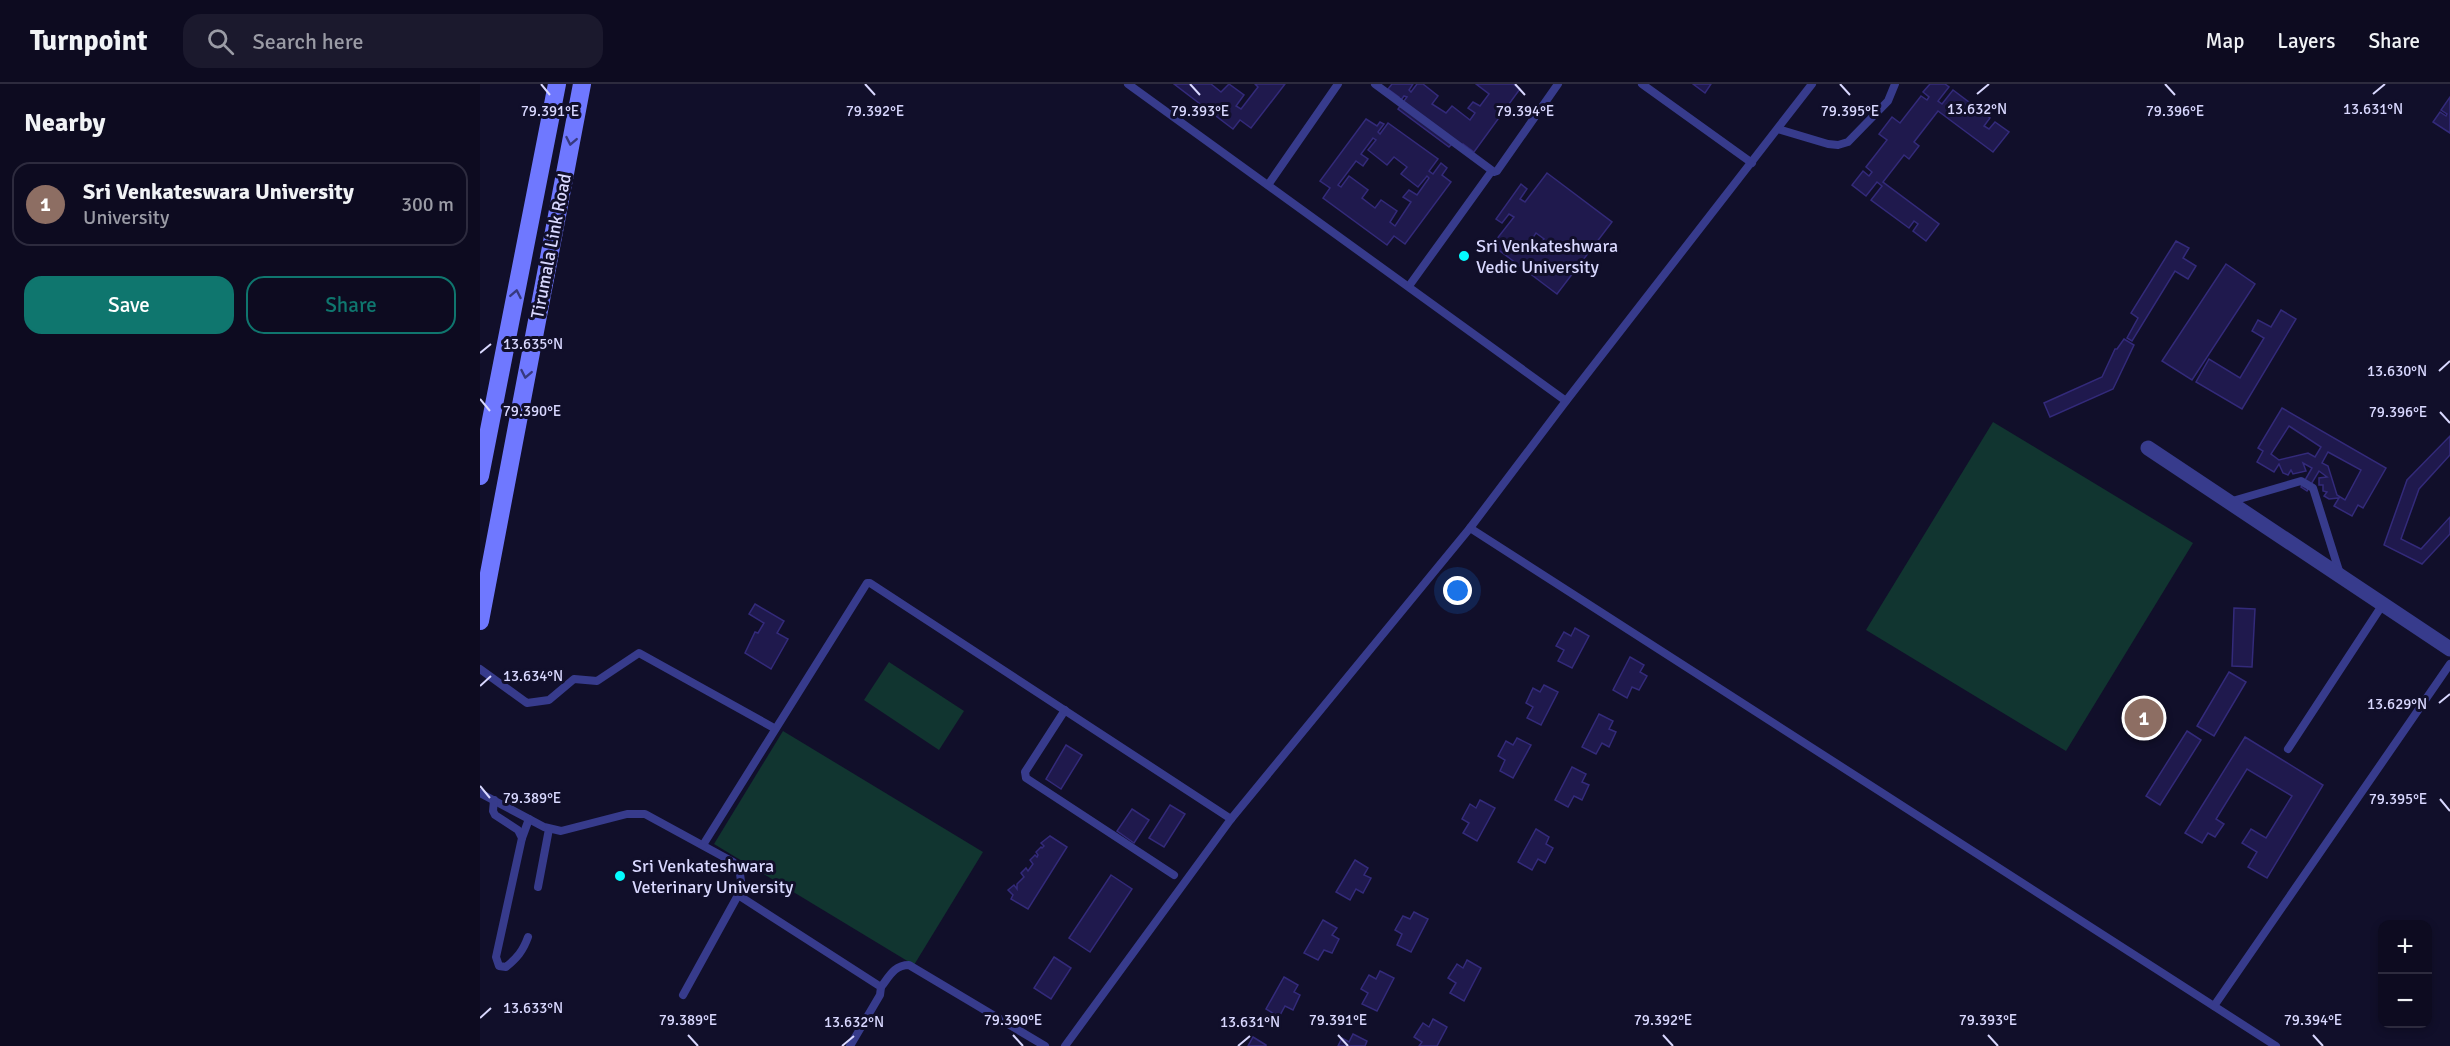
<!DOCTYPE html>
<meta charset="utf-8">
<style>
:root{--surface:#0d0b20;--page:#1b192d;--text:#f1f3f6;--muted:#9a9ba5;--line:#2d2b3e;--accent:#0f766e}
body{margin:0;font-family:Signika,sans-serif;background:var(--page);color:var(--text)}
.controls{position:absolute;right:18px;bottom:18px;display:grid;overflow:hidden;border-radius:12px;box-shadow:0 3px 9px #0003}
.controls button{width:54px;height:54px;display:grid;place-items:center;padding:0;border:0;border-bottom:2px solid var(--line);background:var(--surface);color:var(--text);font:30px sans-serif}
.you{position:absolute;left:978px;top:507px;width:21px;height:21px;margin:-15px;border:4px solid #fff;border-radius:50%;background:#1a73e8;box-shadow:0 0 0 9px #1a73e833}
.badge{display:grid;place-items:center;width:39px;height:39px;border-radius:50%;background:var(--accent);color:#fff;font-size:20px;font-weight:700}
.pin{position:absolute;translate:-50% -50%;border:3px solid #fff;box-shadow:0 2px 6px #0006}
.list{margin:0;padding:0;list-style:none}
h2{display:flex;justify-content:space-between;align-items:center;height:78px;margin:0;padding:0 24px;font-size:26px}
h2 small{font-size:20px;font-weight:400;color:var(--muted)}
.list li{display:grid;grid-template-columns:39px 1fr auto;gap:18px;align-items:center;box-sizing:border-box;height:84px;margin:0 12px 12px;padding:0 12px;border:2px solid var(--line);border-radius:18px}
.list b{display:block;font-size:22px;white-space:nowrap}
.list p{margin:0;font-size:20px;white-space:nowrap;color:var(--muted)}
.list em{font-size:20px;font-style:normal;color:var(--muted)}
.actions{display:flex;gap:12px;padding:18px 24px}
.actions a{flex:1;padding:14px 0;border:2px solid var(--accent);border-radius:18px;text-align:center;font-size:21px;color:var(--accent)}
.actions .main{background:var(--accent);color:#fff}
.icon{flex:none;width:33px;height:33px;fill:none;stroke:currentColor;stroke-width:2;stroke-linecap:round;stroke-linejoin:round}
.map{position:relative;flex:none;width:1970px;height:962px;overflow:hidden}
header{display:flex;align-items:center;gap:36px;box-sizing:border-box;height:84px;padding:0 30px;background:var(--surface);border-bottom:2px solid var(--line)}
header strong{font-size:28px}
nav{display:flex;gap:33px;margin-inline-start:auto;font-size:21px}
.search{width:420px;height:54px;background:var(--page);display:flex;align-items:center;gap:15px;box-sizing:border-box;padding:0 21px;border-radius:18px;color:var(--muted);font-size:22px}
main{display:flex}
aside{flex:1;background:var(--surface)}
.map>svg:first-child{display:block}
.green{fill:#113530}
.building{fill:#1f194d;stroke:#332a7a;stroke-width:1.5;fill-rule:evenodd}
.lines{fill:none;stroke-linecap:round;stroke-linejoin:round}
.lane{stroke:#373b8c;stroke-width:8}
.street{stroke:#373b8c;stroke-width:15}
.secondary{stroke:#6f78ff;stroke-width:18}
.oneway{stroke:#37397f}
.ticks{fill:none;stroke:#d9d8ff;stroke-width:2}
.poi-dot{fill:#04fcff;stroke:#110f2a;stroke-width:2}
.labels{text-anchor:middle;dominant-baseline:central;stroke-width:6;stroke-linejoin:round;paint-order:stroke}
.street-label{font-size:18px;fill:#d9d8ff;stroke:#110f2a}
.poi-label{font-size:18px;fill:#d9d8ff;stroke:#110f2a;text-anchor:start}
.ticks-label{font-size:15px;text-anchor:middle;fill:#d9d8ff;stroke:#110f2a;stroke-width:6;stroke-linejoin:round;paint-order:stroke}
</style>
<header>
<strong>Turnpoint</strong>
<div class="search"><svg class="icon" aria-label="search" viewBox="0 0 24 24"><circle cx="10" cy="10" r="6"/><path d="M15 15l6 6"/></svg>Search here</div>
<nav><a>Map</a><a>Layers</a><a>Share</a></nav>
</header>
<main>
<aside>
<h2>Nearby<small></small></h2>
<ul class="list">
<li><span class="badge" style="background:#8d6e63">1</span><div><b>Sri Venkateswara University</b><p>University</p></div><em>300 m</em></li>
</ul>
<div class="actions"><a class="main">Save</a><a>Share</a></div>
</aside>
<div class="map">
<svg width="1970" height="962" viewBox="0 0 1970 962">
<rect width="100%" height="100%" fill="#110f2a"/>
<!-- green -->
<g class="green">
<path d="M1513,338L1713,459L1586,667L1386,546Z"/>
<path d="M409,578L484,627L459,666L384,616Z"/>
<path d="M303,647L503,768L434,881L234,760Z"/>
</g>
<!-- building -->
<g class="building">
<path d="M694,0H731L741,8L749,0L764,11L756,22L761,25L778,3L775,0H805L771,44L760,36L753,45Z"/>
<path d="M912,0H933L929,6L931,8L937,0H943L958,12L952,20L966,29L972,22L990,36L995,29L988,24L993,18L1000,22L1009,10L996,0H1033L1040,5L994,68L983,60L979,64L973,59L969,63L918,25L927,13L924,12L918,20L915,17L919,13L908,5Z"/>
<path d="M1213,0H1231L1225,9Z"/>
<path d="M1450,0H1465L1469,3L1458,17L1462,20L1473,6L1510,34L1504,42L1509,45L1515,38L1529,48L1513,68L1458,27L1434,58L1439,62L1429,75L1424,71L1403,98L1459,140L1446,157L1433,147L1438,140L1434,137L1429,144L1391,116L1402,102L1397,98L1386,112L1372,101L1383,87L1389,92L1392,88L1386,83L1407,56L1399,50L1412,33L1420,39L1441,12L1447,16L1449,13L1443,8Z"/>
<path d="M1970,13V49L1953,38L1960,28L1966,32L1967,30L1961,26Z"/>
<path d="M886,35L897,42L900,38L904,40L898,48L900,50L908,39L958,75L949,87L953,90L961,79L967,84L962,91L971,98L925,160L914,152L907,161L843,114L850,104L840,97ZM893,54L896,56L888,66L907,81L914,73L927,83L921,90L938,103L947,92L949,94L937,111L929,106L923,113L931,118L915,142L910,138L917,127L901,116L895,124L882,114L888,106L869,92L861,103L858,101L876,77L883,82L888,75L881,70Z"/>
<path d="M1067,89L1132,138L1077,210L1012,161L1034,133L1029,130L1022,139L1016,135L1041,100L1047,105L1040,115L1045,118ZM1056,149L1064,155L1053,170L1046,164Z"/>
<path d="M1696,157L1709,164L1703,174L1716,182L1708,195L1695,187L1652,257L1647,254L1658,234L1651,229Z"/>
<path d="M1746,180L1775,200L1712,296L1682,277Z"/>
<path d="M1801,226L1816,235L1762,325L1716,298L1729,275L1760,294L1784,254L1772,247L1778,236L1791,243Z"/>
<path d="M1644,255L1654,261L1633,305L1570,333L1564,319L1622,293L1635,265H1637Z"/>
<path d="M1802,324L1906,384L1883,424L1878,421L1872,432L1854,422L1859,414L1849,415L1844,412L1847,408L1843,407V401H1839V394L1847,393L1839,387L1827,407L1821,403L1832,384L1823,379L1826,387L1813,390L1811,386L1808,391L1803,389L1799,380L1794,388L1777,378L1783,367L1778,364ZM1809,342L1841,363L1835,373L1828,369L1799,376L1791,370ZM1848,368L1881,386L1865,416L1857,411L1848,382L1842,379Z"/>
<path d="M1970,352V371L1939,405L1921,455L1941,465L1970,433V450L1942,480L1904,461L1927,396Z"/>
<path d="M275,520L304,537L297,549L308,555L291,585L265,569L275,548L278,549L284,539L269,530Z"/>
<path d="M1754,524L1775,525L1772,583L1752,582Z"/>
<path d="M1095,544L1109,552L1092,584L1078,577L1084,566L1076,562L1084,548L1091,552Z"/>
<path d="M1150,573L1164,581L1160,588L1167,592L1159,606L1152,603L1147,614L1133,606Z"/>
<path d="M1749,588L1766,598L1734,652L1717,642Z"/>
<path d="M1064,601L1078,608L1061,641L1047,634L1053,623L1046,619L1053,604L1060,608Z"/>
<path d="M1119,630L1133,637L1129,645L1136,648L1129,663L1122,659L1116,670L1102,663Z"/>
<path d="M1707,647L1721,656L1680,721L1666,712Z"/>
<path d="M1765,653L1843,701L1787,794L1768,783L1777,768L1762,759L1771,745L1786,754L1812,712L1767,685L1736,735L1744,740L1735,753L1728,749L1722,759L1705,749Z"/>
<path d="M1037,654L1051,661L1033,694L1020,687L1025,676L1018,672L1026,657L1033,661Z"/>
<path d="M586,661L602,671L581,705L566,695Z"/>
<path d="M1092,683L1106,690L1102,698L1109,701L1102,716L1094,712L1088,723L1075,716Z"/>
<path d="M1000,716L1015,724L997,757L983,749L989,739L982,735L990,720L996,724Z"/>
<path d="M690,721L705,730L684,763L669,754Z"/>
<path d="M652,725L669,736L654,759L637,747Z"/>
<path d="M1056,745L1069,753L1066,760L1073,764L1065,779L1058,775L1052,786L1038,778Z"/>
<path d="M570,752L587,763L548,825L531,815L533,811L528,806L534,801L537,805V800L544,793L541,789L546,784L548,787L553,780L550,776L555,771L557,773L558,771L556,768L561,763L562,764L564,762L561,759Z"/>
<path d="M875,776L888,784L884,791L891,794L883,809L876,805L870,816L856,808Z"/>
<path d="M631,791L652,805L610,868L589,854Z"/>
<path d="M934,828L948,835L931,868L917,861L922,850L915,846L923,832L930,835Z"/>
<path d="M843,836L857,844L852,851L859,855L852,869L844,866L838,876L824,869Z"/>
<path d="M574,873L591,884L571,915L554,904Z"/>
<path d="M987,876L1001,884L984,917L970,909L976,899L968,894L977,880L983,884Z"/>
<path d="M900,887L914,894L897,927L882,920L888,909L881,905L889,891L896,895Z"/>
<path d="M804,893L818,901L814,908L820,911L813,926L805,922L799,933L786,925Z"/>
<path d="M953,935L967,943L957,962H939L942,958L934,953L943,939L949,943Z"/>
<path d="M873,950L887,957L885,962H858L862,954L869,958Z"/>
<path d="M773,953L786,961V962H768Z"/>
</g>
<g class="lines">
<!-- lane -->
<g class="lane">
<path d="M648,0L1086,317"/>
<path d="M895,0L1014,88L1017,87L1078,0"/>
<path d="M1162,0L1272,79"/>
<path d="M1298,45L1348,60L1358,61L1368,58L1408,17L1415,0"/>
<path d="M788,101L858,0"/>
<path d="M929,202L1011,88"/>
<path d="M1749,418L1821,397L1833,404L1860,490"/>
<path d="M990,444L1796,962"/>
<path d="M0,585L47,619L69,616L94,595L117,597L159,569L294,644"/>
<path d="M585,626L545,688L546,694L694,791"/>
<path d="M1808,665L1903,520"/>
<path d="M0,709L64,743L81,747L147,730H165L253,778L259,783L262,804L203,911"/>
<path d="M14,716L13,727L15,731L38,746L42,754L16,873L19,882L26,883C37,874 43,867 48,853"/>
<path d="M42,754L49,735"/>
<path d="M223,761L387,499H390L751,735"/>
<path d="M58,803L69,745"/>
<path d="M258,811L401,903L400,911L370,962"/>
<path d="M401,903C409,893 414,881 429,881L565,962"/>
<path d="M1734,922L1970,580"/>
<path d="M585,962L751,735L990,444L1086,317L1332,0"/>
</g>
<!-- street -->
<path class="street" d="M1668,364L1970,565"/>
<!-- secondary -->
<g class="secondary">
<path d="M0,392L77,0"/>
<path d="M0,537L102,0"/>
</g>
</g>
<!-- one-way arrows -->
<defs><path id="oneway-chevron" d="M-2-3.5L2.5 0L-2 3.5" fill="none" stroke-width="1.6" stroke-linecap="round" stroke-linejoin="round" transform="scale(1.5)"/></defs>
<g class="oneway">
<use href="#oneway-chevron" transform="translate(91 57) rotate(101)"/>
<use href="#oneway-chevron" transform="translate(36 210) rotate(-79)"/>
<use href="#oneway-chevron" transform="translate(46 290) rotate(101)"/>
</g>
<!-- ticks -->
<path class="ticks" d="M61,0L70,11M385,0L395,11M710,0L720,11M1035,0L1045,11M1360,0L1370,11M1685,0L1695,11M1497,10L1509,0M1893,10L1905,0M0,269L11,260M1959,287L1970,277M0,315L10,327M1960,328L1970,339M0,602L11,592M1959,619L1970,610M0,702L10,714M1960,715L1970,727M0,934L11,924M208,951L218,962M533,951L543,962M858,951L868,962M1183,951L1193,962M1508,951L1518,962M1833,951L1843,962M362,962L374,952M758,962L770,952"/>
<!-- markers -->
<g class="poi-dot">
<circle cx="984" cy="172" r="6"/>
<circle cx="140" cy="792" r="6"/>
</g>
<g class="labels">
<!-- street labels -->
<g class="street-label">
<text transform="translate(71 162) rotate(-79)">Tirumala Link Road</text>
</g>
<!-- poi labels -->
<g class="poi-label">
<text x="996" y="162">Sri Venkateshwara<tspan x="996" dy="21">Vedic University</tspan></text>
<text x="152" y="782">Sri Venkateshwara<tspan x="152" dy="21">Veterinary University</tspan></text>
</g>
</g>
<g class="ticks-label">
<text x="1497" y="30">13.632°N</text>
<text x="1893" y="30">13.631°N</text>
<text x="70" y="32">79.391°E</text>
<text x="395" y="32">79.392°E</text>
<text x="720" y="32">79.393°E</text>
<text x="1370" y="32">79.395°E</text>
<text x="1695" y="32">79.396°E</text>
<text x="1045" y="32">79.394°E</text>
<text x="53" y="265">13.635°N</text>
<text x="1917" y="292">13.630°N</text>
<text x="52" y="332">79.390°E</text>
<text x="1918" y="333">79.396°E</text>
<text x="53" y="597">13.634°N</text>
<text x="1917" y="625">13.629°N</text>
<text x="52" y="719">79.389°E</text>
<text x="1918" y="720">79.395°E</text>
<text x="53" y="929">13.633°N</text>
<text x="208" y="941">79.389°E</text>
<text x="533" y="941">79.390°E</text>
<text x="858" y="941">79.391°E</text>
<text x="1183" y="941">79.392°E</text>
<text x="1508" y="941">79.393°E</text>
<text x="1833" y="941">79.394°E</text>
<text x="374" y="943">13.632°N</text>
<text x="770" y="943">13.631°N</text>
</g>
</svg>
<div class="controls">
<button>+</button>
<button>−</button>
</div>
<div class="you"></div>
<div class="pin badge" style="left:1664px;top:634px;background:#8d6e63">1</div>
</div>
</main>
